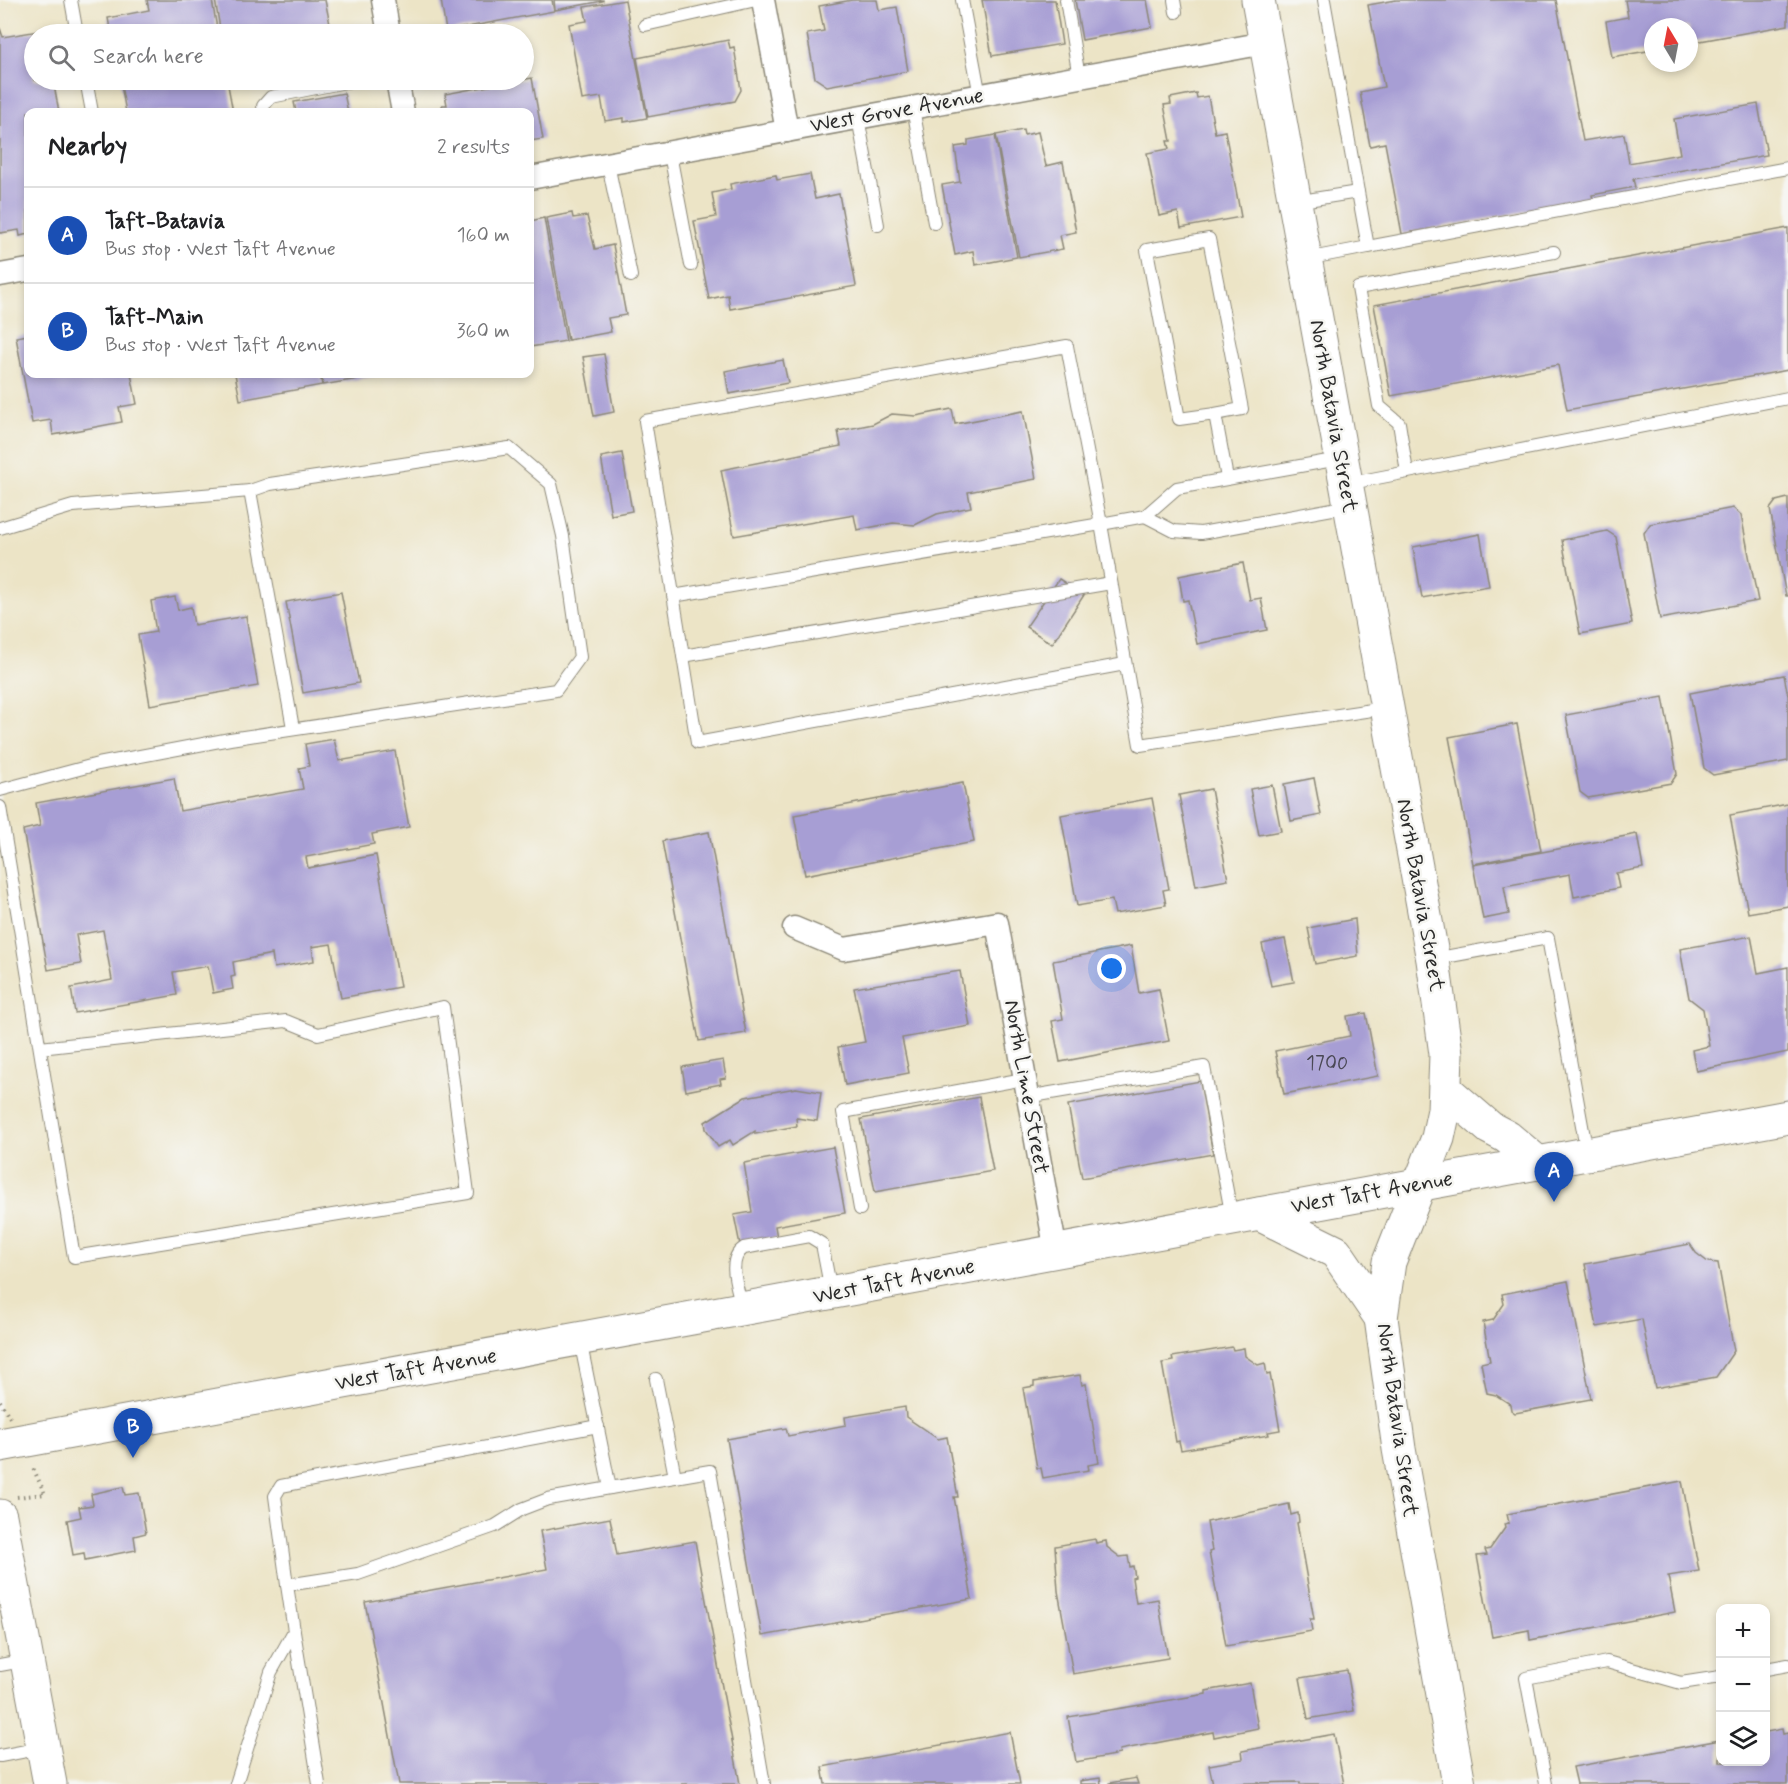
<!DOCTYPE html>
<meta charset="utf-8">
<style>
:root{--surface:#fff;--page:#f2f2f2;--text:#202124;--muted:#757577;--line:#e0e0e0;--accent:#7c3aed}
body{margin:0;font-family:Mynerve,sans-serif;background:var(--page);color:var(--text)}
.controls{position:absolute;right:18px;bottom:18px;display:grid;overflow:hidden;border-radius:12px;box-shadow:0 3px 9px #0003}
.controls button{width:54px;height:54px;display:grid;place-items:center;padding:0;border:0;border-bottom:2px solid var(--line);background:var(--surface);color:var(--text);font:30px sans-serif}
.compass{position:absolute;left:1644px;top:18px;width:54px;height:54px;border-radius:50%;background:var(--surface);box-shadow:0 3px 9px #0003;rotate:350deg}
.you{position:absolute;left:1112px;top:969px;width:21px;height:21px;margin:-15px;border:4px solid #fff;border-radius:50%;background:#1a73e8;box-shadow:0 0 0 9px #1a73e833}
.badge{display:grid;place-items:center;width:39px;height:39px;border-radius:50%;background:var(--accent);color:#fff;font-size:20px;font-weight:700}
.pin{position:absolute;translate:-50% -50px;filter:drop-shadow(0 2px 3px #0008)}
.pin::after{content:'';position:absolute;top:32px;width:21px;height:18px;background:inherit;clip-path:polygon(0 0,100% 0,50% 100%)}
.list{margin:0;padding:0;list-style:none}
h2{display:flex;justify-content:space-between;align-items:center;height:78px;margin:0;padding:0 24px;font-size:26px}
h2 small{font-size:20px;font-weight:400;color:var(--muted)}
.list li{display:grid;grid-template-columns:39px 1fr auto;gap:18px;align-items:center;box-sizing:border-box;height:96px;padding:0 24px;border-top:2px solid var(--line)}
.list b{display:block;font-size:22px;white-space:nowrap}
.list p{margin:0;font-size:20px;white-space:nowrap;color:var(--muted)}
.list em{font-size:20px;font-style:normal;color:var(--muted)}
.icon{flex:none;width:33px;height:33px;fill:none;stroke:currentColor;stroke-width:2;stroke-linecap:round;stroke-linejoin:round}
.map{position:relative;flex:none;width:1788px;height:1784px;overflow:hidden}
.search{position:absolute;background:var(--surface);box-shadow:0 3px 9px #0003;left:24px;top:24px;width:510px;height:66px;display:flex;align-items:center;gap:15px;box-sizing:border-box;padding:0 21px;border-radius:33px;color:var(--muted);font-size:22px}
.panel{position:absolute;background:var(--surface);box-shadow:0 3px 9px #0003;left:24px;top:108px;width:510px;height:270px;border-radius:12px}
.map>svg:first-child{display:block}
.building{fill:#a79ed4}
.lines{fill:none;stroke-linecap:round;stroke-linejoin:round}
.lane-casing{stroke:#8c8878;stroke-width:14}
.street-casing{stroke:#8c8878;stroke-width:25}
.secondary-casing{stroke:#8c8878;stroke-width:35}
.primary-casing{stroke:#8c8878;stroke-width:35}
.path{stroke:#8c8878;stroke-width:4;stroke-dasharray:1.5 4.5;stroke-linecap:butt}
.lane{stroke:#fff;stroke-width:12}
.street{stroke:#fff;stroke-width:22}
.secondary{stroke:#fff;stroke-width:33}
.primary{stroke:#fff;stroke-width:33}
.labels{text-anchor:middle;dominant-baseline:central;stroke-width:5;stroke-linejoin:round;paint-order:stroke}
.number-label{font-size:20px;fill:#4a4855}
.street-label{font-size:22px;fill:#2b2b2b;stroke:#f6f6f2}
</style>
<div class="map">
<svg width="1788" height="1784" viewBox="0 0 1788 1784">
<rect width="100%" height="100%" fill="#f6f6f2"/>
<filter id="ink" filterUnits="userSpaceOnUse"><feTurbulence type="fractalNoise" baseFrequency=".0167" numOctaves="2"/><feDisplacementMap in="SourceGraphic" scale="12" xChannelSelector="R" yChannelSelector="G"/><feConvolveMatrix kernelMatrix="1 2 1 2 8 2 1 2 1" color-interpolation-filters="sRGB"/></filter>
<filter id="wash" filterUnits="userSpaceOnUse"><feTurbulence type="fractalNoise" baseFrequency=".008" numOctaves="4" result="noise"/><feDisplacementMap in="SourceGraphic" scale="24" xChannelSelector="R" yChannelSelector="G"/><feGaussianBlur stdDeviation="1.35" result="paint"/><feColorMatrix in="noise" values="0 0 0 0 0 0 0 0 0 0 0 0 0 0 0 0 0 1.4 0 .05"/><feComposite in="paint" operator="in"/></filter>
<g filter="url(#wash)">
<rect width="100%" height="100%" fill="#ece4c6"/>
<g id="blocks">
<!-- building -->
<g class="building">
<path d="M147,0H212L218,34H111L108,18L149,10Z"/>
<path d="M215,0H325L332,34H221Z"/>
<path d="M441,0H552L554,11L446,31Z"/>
<path d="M554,0H603V1L555,10Z"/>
<path d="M625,0L647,118L624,122V118L605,121L601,97L582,100L569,24L587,21L584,7Z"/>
<path d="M852,0H877L879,10L897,7L908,71L827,86L815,78L807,34L824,31L819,6Z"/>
<path d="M982,0H1055L1062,44L992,56Z"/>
<path d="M1075,0H1147L1152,27L1082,40Z"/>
<path d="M1396,0H1556L1583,141L1624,134L1629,163L1680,154L1674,119L1758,104L1767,155L1633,179L1635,187L1592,195L1593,199L1402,234L1385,143L1370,146L1360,92L1384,87L1368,5Z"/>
<path d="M1625,0H1788V25L1689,43V27H1653V50L1612,57L1606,21L1628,17Z"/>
<path d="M0,28L3,37L44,30L45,34H34V80H53L59,112H28V234L20,236L19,230L0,233Z"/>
<path d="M728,40L730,48L734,47L741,90L735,101L648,117L637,58Z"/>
<path d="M532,78L543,139L530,141V112H443L442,105H447L445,94Z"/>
<path d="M120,80H227L233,112H126Z"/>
<path d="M344,93L348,112H296L294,102Z"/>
<path d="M1196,93L1197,98L1208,96L1215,133L1225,131L1241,217L1181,228L1178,212L1159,216L1147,153L1169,149L1167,141H1171L1164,105L1171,104L1170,98Z"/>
<path d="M1023,130L1024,135L1038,132L1046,166L1063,162L1076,232L1060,235L1063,249L1019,257L996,135Z"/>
<path d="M995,135L1017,257L975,265L973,251L955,255L942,185L960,182L955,147L968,145V140Z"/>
<path d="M810,174L815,199L839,194L856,286L730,309L728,295L709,299L694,221L716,217L712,193L731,189L730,184L776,175L777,180Z"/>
<path d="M572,213L573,218L587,216L595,249L613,245L626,315L608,318L611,332L568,340L546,218Z"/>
<path d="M544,218L566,341L530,347V221Z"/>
<path d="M1788,228V370L1567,410L1558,365L1391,396L1374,305Z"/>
<path d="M28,335V374H131L137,404L119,407L122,422L53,435L51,420L32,423L16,337Z"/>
<path d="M604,354L614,412L594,416L583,357Z"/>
<path d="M783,360L788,383L729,394L725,371Z"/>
<path d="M235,374H320L322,385L240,400Z"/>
<path d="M321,374H381V375L323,385Z"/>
<path d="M952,409L955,424L1023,411L1036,479L968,492L971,507L937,514L915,525L893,523L857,530L854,515L734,536L721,470L841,446L838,431L873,424L892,414L916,416Z"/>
<path d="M622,453L632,511L611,515L601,457Z"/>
<path d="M1788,498V596H1786L1770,509L1776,501Z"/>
<path d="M1733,508L1741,515L1758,601L1660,619L1644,533L1650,524Z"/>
<path d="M1607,531L1616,537L1632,624L1580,634L1562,540Z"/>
<path d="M1480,534L1489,586L1422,598L1413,547Z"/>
<path d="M1243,563L1250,600L1261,598L1267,630L1197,644L1188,600L1183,601L1179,576Z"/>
<path d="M1059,579L1084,595L1052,644L1026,627Z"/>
<path d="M341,592L359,683L303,693L286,602Z"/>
<path d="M175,597L178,610L191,607L194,625L246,616L258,686L150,705L138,635L156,632L151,601Z"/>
<path d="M1784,675L1788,695V761L1713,775L1704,768L1690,693Z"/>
<path d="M1663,697L1677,774L1671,783L1588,798L1580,792L1566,715Z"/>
<path d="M1517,724L1541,851L1473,864L1449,737Z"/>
<path d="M334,739L339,761L395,751L409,827L372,834L374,844L306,857L308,868L376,855L400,987L341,998L331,944L312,947L314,961L274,968L272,954L233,962L235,976L231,977L233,989L213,993L208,966L173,972L177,995L75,1013L71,988L112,980L103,930L76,935L81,964L48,970L23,830L40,826L36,803L174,778L180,811L303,789L299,768L309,766L305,744Z"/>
<path d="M1314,778L1321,815L1291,821L1284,784Z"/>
<path d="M963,783L974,842L805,875L794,815Z"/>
<path d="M1272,785L1281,831L1259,835L1250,789Z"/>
<path d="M1211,789L1228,880L1196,886L1179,795Z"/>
<path d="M1152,798L1169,889L1163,890L1166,905L1115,914L1112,900L1077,906L1061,815Z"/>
<path d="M1788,804V906L1748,913L1730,815Z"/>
<path d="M709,832L746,1033L699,1041L662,841Z"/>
<path d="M1637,834L1643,868L1616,873L1619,888L1574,897L1570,874L1504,886L1509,914L1483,919L1473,865Z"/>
<path d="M1355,919L1358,956L1315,964L1308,928Z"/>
<path d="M1751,936L1758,973L1788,967V1052L1696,1071L1692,1050L1709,1046L1703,1009L1689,998L1680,949Z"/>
<path d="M1285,939L1294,982L1271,986L1262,944Z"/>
<path d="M1131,946L1139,993L1159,989L1169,1041L1060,1062L1052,1021L1063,1019L1053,961Z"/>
<path d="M960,971L970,1026L902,1038L909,1073L845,1085L838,1047L865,1042L854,988Z"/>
<path d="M1366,1013L1378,1076L1284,1094L1275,1051L1350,1036L1347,1016Z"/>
<path d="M723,1060L726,1078L720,1079L721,1084L686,1091L682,1067Z"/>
<path d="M1200,1081L1213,1154L1082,1178L1068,1105Z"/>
<path d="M796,1088L821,1092L817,1121L796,1118L797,1126L755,1134V1131L733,1145L730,1140L718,1147L706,1129L705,1122L745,1097Z"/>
<path d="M979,1097L993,1171L875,1192L861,1119Z"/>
<path d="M833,1147L845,1213L775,1226L777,1238L740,1245L734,1215L752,1212L744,1163Z"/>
<path d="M1690,1244L1696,1253L1708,1262L1718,1263L1734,1351L1716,1377L1655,1388L1642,1319L1597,1327L1585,1264Z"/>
<path d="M1568,1281L1591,1399L1515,1413L1511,1410L1510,1404L1496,1395L1487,1393L1481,1363L1490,1361L1483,1322L1493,1320L1504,1304L1502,1294Z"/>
<path d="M1232,1347L1233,1350L1244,1348L1245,1356L1258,1365L1265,1363L1267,1375L1270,1374L1280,1430L1268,1432L1269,1435L1181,1450L1179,1441L1176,1442L1162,1363L1173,1361L1172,1357Z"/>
<path d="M1080,1375L1082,1385L1086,1384L1099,1463L1088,1465L1089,1470L1043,1478L1041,1468H1037L1023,1388L1034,1386V1382Z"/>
<path d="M905,1407L906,1417L938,1439L947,1437L958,1497H954L972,1599L762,1636L727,1439L786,1428L788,1436L846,1425L845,1417Z"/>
<path d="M1682,1481L1699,1571L1668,1576L1675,1612L1530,1640L1529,1630L1492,1637L1477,1556L1487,1555L1485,1550L1490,1549L1505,1528L1504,1524L1509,1523L1507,1514Z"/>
<path d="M123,1487L125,1495L139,1493L146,1533L134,1536L136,1550L85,1560L84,1553L73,1555L67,1520L81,1517L79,1507L93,1505L91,1494Z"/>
<path d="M1289,1504L1291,1515L1298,1513L1299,1522L1297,1523L1314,1619H1310L1312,1631L1226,1646L1209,1552L1212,1551L1207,1522Z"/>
<path d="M610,1518L617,1555L695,1541L740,1784H399L365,1602L547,1569L540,1531Z"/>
<path d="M1095,1539L1096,1543L1106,1541L1107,1547L1120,1557L1128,1556L1130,1567L1133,1566L1135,1577L1132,1578L1136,1603L1158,1599L1168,1658L1073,1674L1058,1591L1055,1546Z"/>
<path d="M1347,1670L1354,1711L1308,1719L1300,1678Z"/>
<path d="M1250,1683L1258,1728L1214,1737L1213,1732L1119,1750L1120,1754L1076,1762L1068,1717L1206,1694V1691Z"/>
<path d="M1782,1729L1783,1734L1788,1733V1784H1577L1573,1767L1720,1740V1762H1766V1732Z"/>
<path d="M1010,1732L1020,1784H825L822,1767Z"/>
<path d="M1334,1734L1344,1784H1300V1782L1213,1784L1209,1765L1243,1759L1242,1751Z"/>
<path d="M1100,1778L1101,1784H1080V1781Z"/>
<path d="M1136,1778L1138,1784H1109V1783Z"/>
</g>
</g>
</g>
<g filter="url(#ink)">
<use href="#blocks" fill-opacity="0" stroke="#8c8878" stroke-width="1.5"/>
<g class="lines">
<defs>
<g id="lane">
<path d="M71,0L77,34"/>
<path d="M962,0L980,96"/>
<path d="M1066,0L1079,77"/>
<path d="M1174,0L1176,12"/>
<path d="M645,25L756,0"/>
<path d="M86,80L92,112"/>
<path d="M913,108L934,223"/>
<path d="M264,112L263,106L271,97L356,80"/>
<path d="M858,118L878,225"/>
<path d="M670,154L691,265"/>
<path d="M608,164L631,276"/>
<path d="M1295,202L1358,192L1324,0"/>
<path d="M1368,247L1788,168"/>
<path d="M1306,259L1368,247L1358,192"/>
<path d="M1215,414L1242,409L1209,239L1147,250L1179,419L1215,414L1227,478"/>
<path d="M1339,459L1177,488L1145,516L1174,531L1201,533L1349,506"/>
<path d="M1407,472L1399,423L1379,406L1358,288L1554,252"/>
<path d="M1346,484L1788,398"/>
<path d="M1145,516L1101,524L1140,745L1385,708"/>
<path d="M0,528L73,506L250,491"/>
<path d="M673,596L1101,524L1067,346L645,421L697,743L1125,664"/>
<path d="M683,656L1111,583"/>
<path d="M0,790L98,764L230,739L556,690L580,657L563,536L551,484L509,448L270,484L250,491L293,728"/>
<path d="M0,807L74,1257L468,1193L443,1007L318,1034L286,1021L40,1048"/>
<path d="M1434,959L1548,938L1587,1153"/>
<path d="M1027,1097L1204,1067L1232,1218"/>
<path d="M860,1209L843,1112L1024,1079"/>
<path d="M742,1308C739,1290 725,1260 744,1248L809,1236L822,1244L831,1291"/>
<path d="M656,1379L675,1477"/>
<path d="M610,1488L710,1471L764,1784"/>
<path d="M287,1585L275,1496L281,1486L598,1426"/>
<path d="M294,1631L319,1784"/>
<path d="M0,1665L27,1660"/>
<path d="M1766,1669L1788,1665"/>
<path d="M0,1756L42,1748"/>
<path d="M236,1784L271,1672L294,1631L287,1585L358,1574L495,1526L522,1509L548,1499L610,1488L580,1340"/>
<path d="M1546,1784L1526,1678L1607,1662L1681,1683L1720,1677"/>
</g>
<g id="street">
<path d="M383,0L389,34"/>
<path d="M763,0L787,131"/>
<path d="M397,80L403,112"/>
<path d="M530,178L1265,43"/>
<path d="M0,275L28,270"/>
<path d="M794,928L844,949L997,923L1056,1252"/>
</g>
<g id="secondary">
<path d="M1258,0L1433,960L1446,1054L1444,1110L1438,1138L1389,1262L1381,1318L1399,1449L1459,1784"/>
<path d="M0,1516L50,1784"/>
</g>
<g id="primary">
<path d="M1446,1090L1490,1128L1507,1137L1538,1163"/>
<path d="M1259,1214L1336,1252L1381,1318"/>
<path d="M0,1445L1788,1117"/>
</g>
</defs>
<!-- lane casing -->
<use href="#lane" class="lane-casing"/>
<!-- street casing -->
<use href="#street" class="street-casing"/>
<!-- secondary casing -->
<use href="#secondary" class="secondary-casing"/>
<!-- primary casing -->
<use href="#primary" class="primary-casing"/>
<!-- path -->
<g class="path">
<path d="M0,1401L10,1418"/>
<path d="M17,1497L45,1494L32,1466"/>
</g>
<!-- lane -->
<use href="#lane" class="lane"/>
<!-- street -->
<use href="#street" class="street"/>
<!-- secondary -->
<use href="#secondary" class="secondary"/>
<!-- primary -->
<use href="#primary" class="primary"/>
</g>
</g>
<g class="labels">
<!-- number labels -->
<g class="number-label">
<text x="1327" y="1063">1700</text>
</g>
<!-- street labels -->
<g class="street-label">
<text transform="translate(897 111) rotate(-10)">West Grove Avenue</text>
<text transform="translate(1333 416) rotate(80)">North Batavia Street</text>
<text transform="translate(1420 895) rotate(80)">North Batavia Street</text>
<text transform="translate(1026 1087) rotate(80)">North Lime Street</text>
<text transform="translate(1372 1193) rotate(-10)">West Taft Avenue</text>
<text transform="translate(894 1282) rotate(-11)">West Taft Avenue</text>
<text transform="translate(416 1370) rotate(-10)">West Taft Avenue</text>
<text transform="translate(1397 1420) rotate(82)">North Batavia Street</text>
</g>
</g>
</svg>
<div class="controls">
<button>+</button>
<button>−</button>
<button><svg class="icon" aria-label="layers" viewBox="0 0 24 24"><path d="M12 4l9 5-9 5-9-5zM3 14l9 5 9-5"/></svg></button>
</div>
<svg class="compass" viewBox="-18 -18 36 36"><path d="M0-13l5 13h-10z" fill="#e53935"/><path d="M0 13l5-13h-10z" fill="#757577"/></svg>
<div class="you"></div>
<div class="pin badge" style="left:1554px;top:1202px;background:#1a4fb4">A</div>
<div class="pin badge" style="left:133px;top:1458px;background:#1a4fb4">B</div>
<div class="search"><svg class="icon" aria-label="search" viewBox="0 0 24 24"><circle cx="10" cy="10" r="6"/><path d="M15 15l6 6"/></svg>Search here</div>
<section class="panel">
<h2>Nearby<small>2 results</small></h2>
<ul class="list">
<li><span class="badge" style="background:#1a4fb4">A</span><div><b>Taft-Batavia</b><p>Bus stop · West Taft Avenue</p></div><em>160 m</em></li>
<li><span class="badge" style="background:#1a4fb4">B</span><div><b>Taft-Main</b><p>Bus stop · West Taft Avenue</p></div><em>360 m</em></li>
</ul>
</section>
</div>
